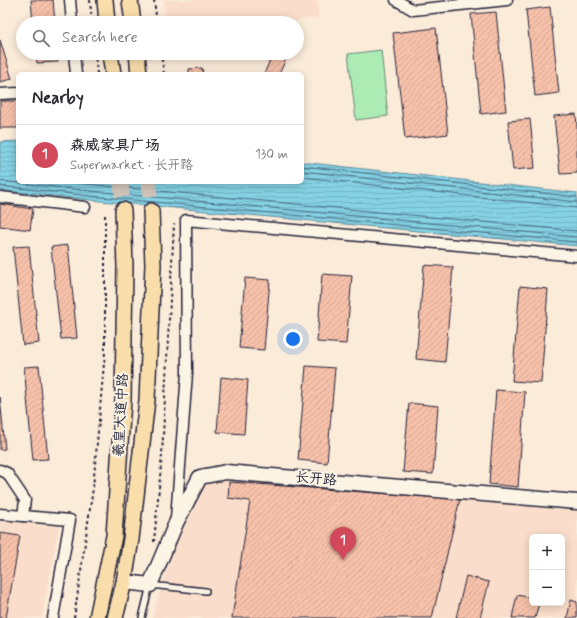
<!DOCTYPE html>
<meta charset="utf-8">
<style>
:root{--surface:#fff;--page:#f7f7f7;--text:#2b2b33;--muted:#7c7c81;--line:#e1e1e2;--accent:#d1495b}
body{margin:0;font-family:Mynerve,"LXGW WenKai TC",sans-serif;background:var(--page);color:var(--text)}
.controls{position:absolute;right:12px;bottom:12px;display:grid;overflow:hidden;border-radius:6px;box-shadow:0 2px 10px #0003}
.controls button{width:36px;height:36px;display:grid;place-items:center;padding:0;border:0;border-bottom:1px solid var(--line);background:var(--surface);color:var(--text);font:20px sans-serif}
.you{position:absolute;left:293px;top:339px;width:14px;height:14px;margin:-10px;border:3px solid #fff;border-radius:50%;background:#1a73e8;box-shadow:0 0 0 6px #1a73e833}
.badge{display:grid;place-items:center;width:26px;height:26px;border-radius:50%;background:var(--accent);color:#fff;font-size:13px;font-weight:700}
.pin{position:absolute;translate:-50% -33px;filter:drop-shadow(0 1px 2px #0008)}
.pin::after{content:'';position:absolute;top:21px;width:14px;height:12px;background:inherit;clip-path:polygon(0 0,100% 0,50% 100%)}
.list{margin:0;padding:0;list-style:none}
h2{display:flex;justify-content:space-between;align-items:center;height:52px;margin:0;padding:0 16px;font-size:17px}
h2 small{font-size:13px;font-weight:400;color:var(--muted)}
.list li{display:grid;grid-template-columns:26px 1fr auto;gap:12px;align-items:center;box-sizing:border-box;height:60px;padding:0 16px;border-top:1px solid var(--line)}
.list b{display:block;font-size:15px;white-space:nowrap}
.list p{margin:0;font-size:13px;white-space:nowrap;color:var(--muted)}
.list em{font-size:13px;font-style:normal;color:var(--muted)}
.icon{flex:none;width:22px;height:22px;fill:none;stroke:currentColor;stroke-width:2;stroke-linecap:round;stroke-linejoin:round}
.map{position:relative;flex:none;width:577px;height:618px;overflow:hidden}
.search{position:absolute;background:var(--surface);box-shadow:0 2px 10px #0003;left:16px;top:16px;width:288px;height:44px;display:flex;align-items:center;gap:10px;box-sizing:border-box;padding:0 14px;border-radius:22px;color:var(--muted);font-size:15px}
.panel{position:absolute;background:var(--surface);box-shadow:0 2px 10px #0003;left:16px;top:72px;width:288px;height:112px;border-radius:6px}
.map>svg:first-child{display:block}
.built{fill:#fadecb;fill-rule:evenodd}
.park{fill:#acecb4;stroke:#678778}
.water{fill:url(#water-rules);stroke:#5d8ca0}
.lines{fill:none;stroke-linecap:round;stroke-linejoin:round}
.shore{stroke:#4a687f;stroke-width:1}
.building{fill:url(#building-hatch);stroke:#22223b}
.primary-tunnel{stroke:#d0c3b9;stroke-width:15;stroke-dasharray:15 8;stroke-linecap:butt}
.lane-casing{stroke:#22223b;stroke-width:8}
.street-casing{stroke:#22223b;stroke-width:13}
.secondary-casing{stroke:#22223b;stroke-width:17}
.primary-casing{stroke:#22223b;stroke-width:18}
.path{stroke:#22223b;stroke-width:2;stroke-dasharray:3 3;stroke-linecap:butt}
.lane{stroke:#fcf5e5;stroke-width:5}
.street{stroke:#fcf5e5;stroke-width:10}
.secondary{stroke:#fcf5e5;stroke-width:14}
.primary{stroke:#f9deab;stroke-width:15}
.labels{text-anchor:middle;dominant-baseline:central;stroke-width:4;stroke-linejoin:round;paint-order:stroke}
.street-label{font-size:14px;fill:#22223b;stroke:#fcf5e5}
</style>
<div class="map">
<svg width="577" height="618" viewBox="0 0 577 618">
<defs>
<pattern id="water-rules" width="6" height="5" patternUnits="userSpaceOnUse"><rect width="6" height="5" fill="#85d2e4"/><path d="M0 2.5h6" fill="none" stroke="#73b4c4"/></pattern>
<pattern id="building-hatch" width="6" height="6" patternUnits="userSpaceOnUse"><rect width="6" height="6" fill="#f7c1aa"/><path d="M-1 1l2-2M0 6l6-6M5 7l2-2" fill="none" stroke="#d3a693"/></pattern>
</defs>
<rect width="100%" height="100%" fill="#fbebd9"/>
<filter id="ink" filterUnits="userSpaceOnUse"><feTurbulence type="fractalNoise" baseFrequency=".025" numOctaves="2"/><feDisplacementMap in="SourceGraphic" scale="8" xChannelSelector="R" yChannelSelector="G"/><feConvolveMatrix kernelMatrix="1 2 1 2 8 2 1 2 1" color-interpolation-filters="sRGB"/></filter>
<g filter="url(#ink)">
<!-- built -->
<g class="built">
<path d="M164,0H317L319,18L269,23H166Z"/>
<path d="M198,469L577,506V618H152ZM532,537H562V603H532Z"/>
<path d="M0,521L59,526L42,618H0Z"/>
</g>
<!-- park -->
<path class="park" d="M381,50L388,116L356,120L348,54Z"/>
<!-- water -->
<path class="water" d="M18,141V182H302V162L577,193V246L90,200L0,190V142Z"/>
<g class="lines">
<!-- shore -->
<g class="shore">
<path d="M302,166L577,197"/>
<path d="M302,171L577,202"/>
<path d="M302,177L577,208"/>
<path d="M0,181L91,191L577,237"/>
<path d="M65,182L577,231"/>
<path d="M0,186L91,196L577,242"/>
</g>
</g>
<!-- building -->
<g class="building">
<path d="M31,0H53L55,23H33Z"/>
<path d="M550,7L559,93L535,96L526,10Z"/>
<path d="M496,12L506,111L481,114L471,14Z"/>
<path d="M436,28L448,134L405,139L393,33Z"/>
<path d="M0,40L12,79L0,82Z"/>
<path d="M36,53H57L58,62L37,63Z"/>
<path d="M273,53H289L279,74H264Z"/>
<path d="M202,68L203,74H189V69Z"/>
<rect x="0" y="101" width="18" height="27"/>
<path d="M576,114L577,127V173L560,174L554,116Z"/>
<path d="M530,119L535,168L513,170L508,121Z"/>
<path d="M0,204L33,209L30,230L0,226Z"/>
<path d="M68,245L77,338L61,339L51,247Z"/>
<path d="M29,246L39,343L23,345L13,247Z"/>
<path d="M424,265L453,267L445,362L416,359Z"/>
<path d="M322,274L352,276L346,344L317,342Z"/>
<path d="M245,278L270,280L264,350L239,348Z"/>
<path d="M520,286L548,289L541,383L512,381Z"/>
<path d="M39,366L48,459L33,460L24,367Z"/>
<path d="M306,366L335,368L327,463L298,460Z"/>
<path d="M221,377L248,380L244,434L217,432Z"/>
<path d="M496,390L525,392L518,487L489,484Z"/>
<path d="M0,397L5,449L0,450Z"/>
<path d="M409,403L438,406L433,474L403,472Z"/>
<path d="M229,482L460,499L432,618H232L250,501L228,498Z"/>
<path d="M0,533L20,536L6,618H0Z"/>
<path d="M466,576L489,582L480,618H456Z"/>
<path d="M517,595L532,598V603H539L535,618H512Z"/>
<path d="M571,600L577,602V618H567Z"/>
</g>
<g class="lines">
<!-- primary-tunnel -->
<g class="primary-tunnel">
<path d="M121,182L123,210"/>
<path d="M149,182L151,211"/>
</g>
<defs>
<path id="lane" d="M142,618L150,585L206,591"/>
<g id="street">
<path d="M70,0L72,23"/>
<path d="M396,0L413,10L507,0"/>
<path d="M74,53L76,74"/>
<path d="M0,94L18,93"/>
<path d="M0,197L85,207"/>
<path d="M0,470L7,473L25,500L23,516L70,520L53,618"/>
<path d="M0,514L23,516"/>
<path d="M176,519L187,373L186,220L577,256"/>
</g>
<path id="secondary" d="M124,582L150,585L176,523L200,477L226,472L577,502"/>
<g id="primary">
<path d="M105,0L107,23"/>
<path d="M130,0L133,23"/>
<path d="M110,53L113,74"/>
<path d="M137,53L139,74"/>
<path d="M97,618L114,536L123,400L125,266L123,210"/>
<path d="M115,618L124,582L131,539L147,400L153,265L151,211"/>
</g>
</defs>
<!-- lane casing -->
<use href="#lane" class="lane-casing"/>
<!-- street casing -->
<use href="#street" class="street-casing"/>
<!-- secondary casing -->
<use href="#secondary" class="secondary-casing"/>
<!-- primary casing -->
<use href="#primary" class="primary-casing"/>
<!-- path -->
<g class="path">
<path d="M90,0L92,23"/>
<path d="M154,0L157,23"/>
<path d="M95,53L97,74"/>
<path d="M161,53L164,74"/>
<path d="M154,542L162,455L174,224"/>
<path d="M74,618L93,488L105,352V215"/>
</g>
<!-- lane -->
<use href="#lane" class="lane"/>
<!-- street -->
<use href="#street" class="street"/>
<!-- secondary -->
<use href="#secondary" class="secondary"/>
<!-- primary -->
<use href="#primary" class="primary"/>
</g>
</g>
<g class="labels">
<!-- street labels -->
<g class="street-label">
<text transform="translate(121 415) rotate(-87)">羲皇大道中路</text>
<text transform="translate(316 479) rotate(5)">长开路</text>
</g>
</g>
</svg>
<div class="controls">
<button>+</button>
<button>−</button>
</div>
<div class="you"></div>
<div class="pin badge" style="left:343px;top:560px">1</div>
<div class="search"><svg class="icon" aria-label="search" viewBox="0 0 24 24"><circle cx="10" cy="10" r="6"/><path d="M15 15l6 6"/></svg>Search here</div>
<section class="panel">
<h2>Nearby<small></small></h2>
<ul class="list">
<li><span class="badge">1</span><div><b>森威家具广场</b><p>Supermarket · 长开路</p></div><em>130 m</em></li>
</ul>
</section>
</div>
